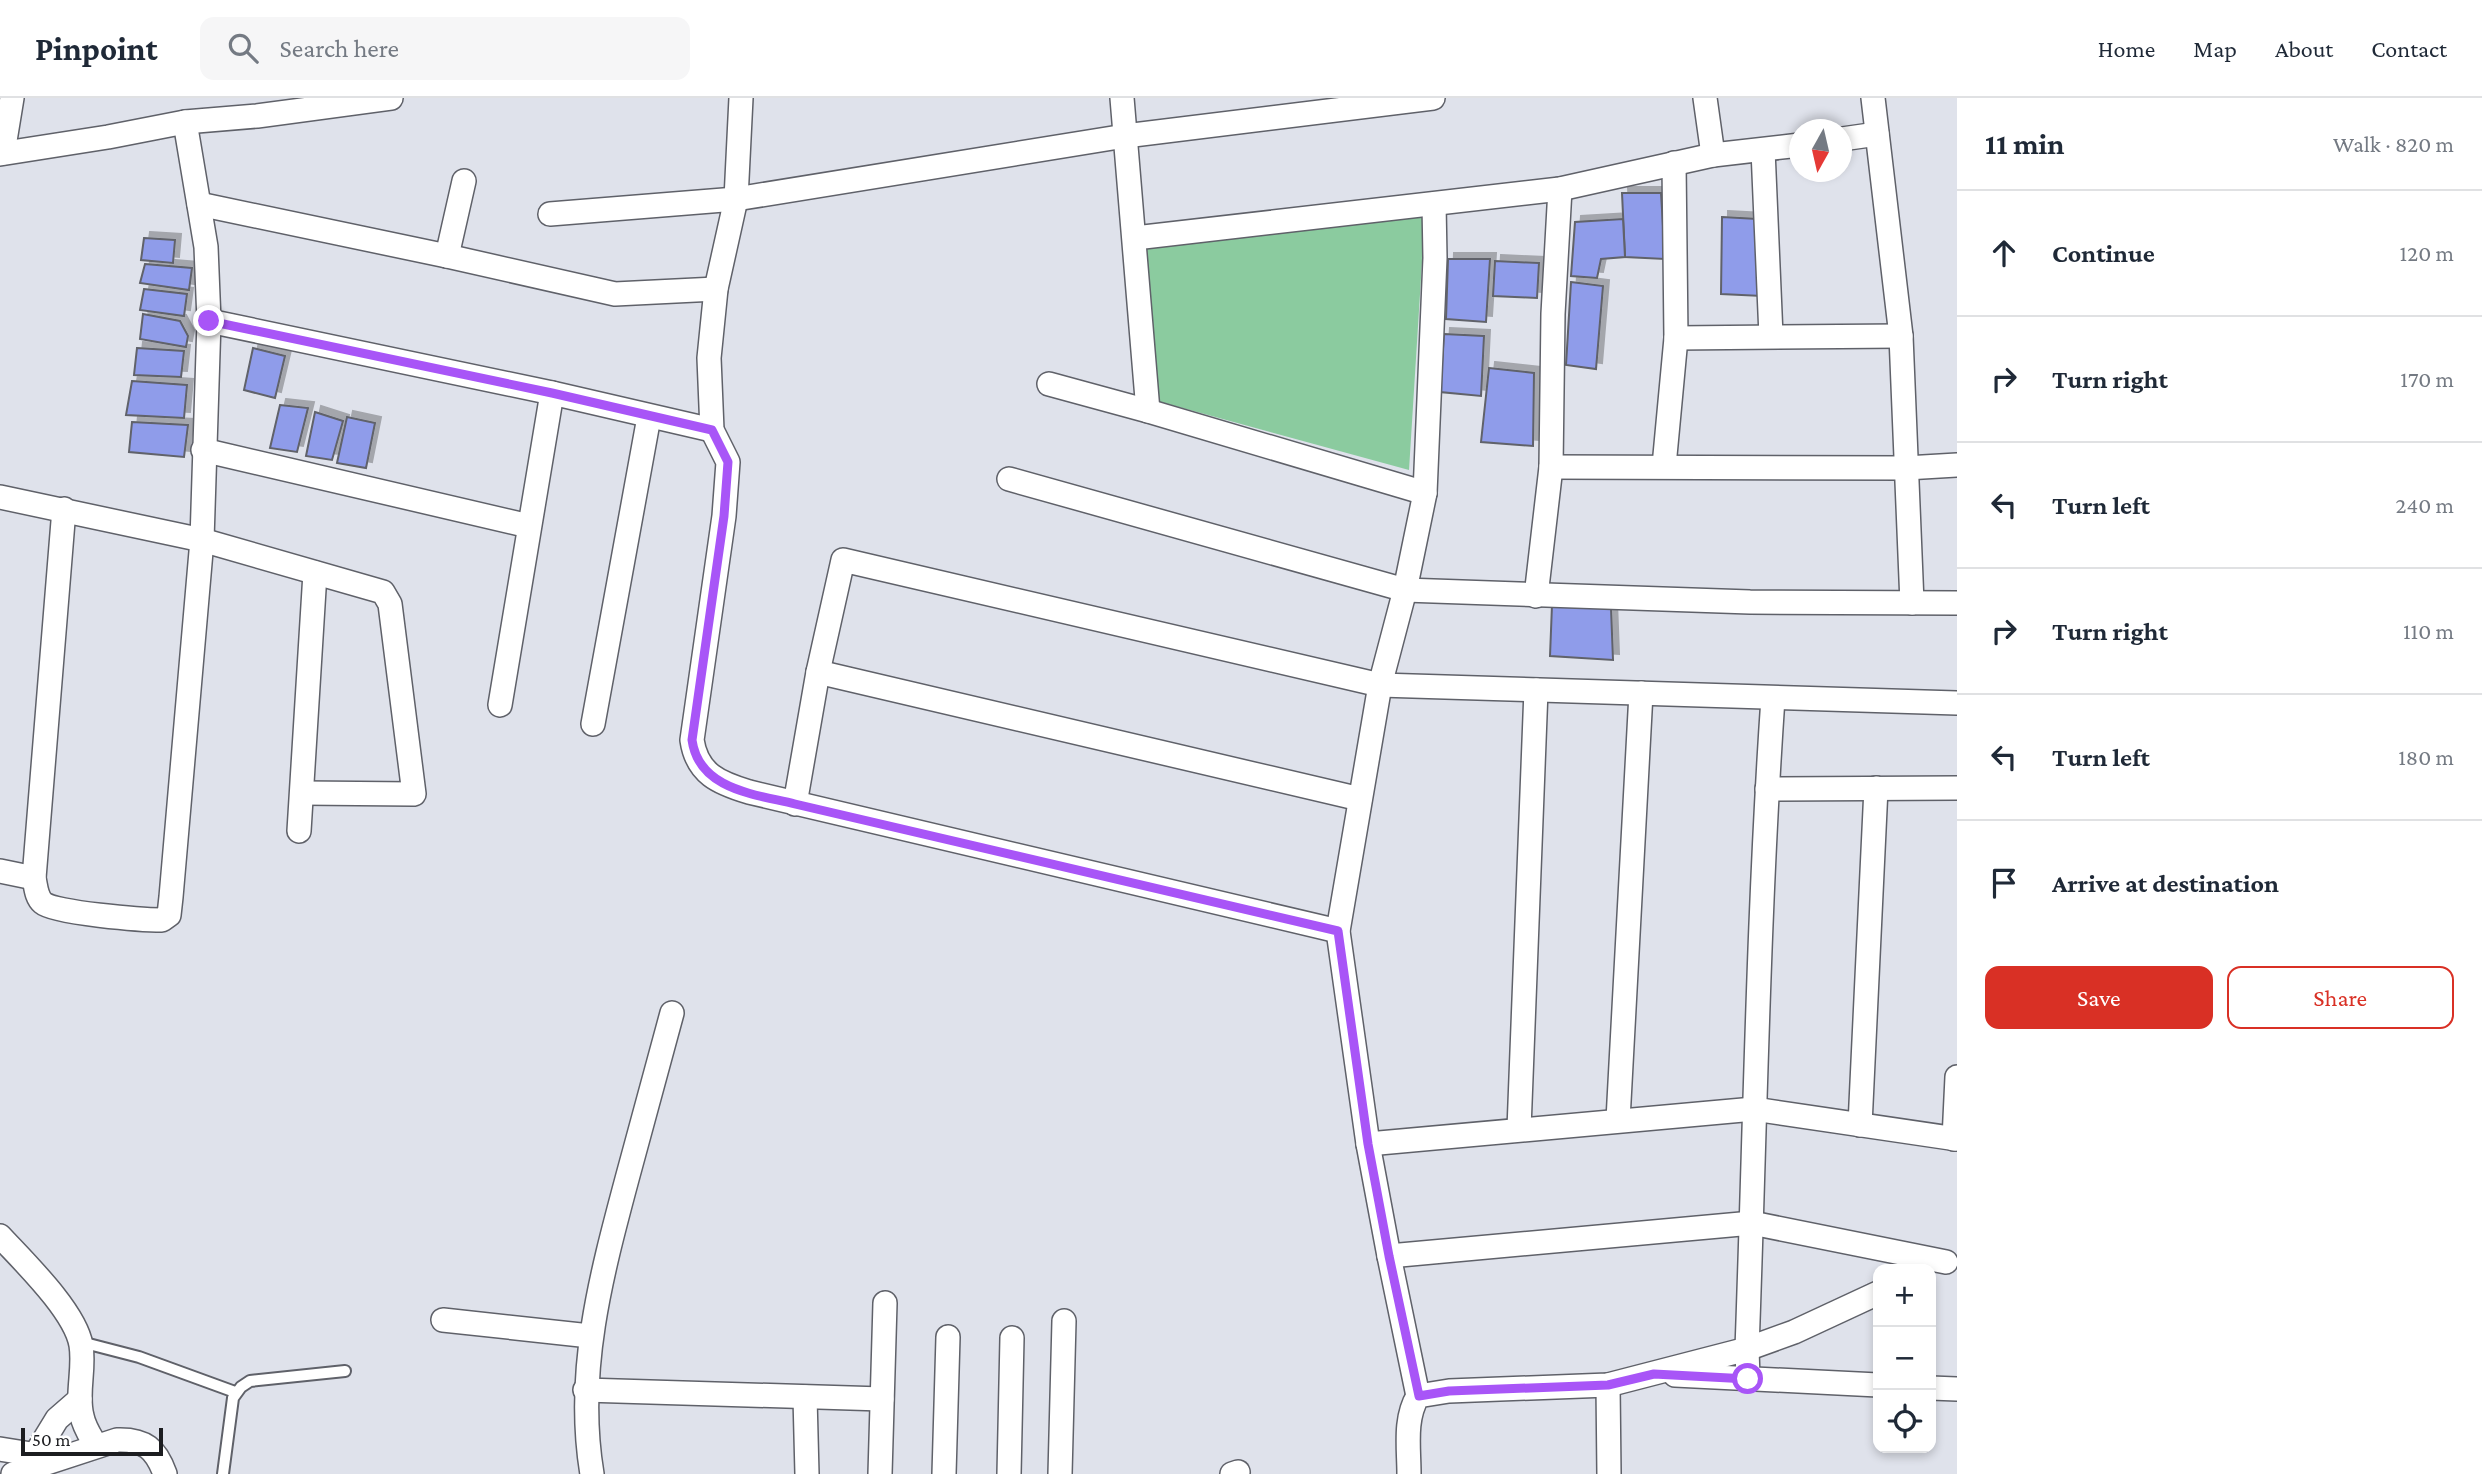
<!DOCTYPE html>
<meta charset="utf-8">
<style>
:root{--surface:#fff;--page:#f6f6f7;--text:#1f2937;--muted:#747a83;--line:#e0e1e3;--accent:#d93025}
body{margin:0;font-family:"Crimson Pro",serif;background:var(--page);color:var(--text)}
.controls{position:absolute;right:21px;bottom:21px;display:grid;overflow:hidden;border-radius:14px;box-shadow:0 4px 10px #0003}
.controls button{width:63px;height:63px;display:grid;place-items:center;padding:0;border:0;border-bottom:2px solid var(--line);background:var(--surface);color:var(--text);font:35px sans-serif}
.compass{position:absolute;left:1789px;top:21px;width:63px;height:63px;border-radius:50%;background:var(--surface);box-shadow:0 4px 10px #0003;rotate:188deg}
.scale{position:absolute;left:21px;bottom:18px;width:142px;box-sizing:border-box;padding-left:7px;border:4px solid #1c1d20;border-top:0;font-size:19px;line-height:24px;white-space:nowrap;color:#1c1d20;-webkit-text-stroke:5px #fff;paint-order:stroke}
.stop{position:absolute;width:21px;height:21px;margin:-16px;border:5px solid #a855f7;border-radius:50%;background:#fff}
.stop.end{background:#a855f7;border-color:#fff;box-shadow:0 2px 7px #0008}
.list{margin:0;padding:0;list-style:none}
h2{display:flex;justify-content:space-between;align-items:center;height:91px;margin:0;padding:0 28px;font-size:30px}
h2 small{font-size:23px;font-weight:400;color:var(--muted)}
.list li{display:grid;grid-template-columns:46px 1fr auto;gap:21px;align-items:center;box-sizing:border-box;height:126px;padding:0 28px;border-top:2px solid var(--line)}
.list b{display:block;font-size:26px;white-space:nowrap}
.list em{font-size:23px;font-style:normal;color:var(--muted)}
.actions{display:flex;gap:14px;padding:21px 28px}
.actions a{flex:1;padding:16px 0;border:2px solid var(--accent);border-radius:14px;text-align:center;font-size:24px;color:var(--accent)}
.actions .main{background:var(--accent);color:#fff}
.icon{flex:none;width:38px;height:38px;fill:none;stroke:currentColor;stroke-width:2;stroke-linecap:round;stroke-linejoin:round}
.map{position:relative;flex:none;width:1957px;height:1376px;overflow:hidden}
header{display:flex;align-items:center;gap:42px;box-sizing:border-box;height:98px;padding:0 35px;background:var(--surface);border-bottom:2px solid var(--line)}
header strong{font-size:33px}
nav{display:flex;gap:38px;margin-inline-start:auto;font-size:24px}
.search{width:490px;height:63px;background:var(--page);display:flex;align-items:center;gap:18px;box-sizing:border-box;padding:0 24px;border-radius:14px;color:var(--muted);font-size:26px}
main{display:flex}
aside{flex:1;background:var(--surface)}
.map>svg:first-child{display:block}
.green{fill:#8bcb9f}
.building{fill:#8f9cea;stroke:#60626a;stroke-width:2;filter:url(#shadow)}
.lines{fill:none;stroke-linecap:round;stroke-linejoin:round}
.lane-casing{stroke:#5f6169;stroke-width:14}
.street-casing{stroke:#5f6169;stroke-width:26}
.lane{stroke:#fff;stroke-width:10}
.street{stroke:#fff;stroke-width:23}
.route{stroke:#a855f7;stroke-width:9}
</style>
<header>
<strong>Pinpoint</strong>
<div class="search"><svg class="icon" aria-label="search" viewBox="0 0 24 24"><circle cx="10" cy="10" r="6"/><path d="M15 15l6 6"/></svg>Search here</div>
<nav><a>Home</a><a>Map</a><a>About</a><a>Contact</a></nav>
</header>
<main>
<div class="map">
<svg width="1957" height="1376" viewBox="0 0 1957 1376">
<defs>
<filter id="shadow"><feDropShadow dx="6" dy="-6" stdDeviation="0" flood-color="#0004"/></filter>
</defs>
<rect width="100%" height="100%" fill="#dfe2eb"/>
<!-- green -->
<path class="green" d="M1425,116L1409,372L1157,303L1145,148Z"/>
<!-- building -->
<g class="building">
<path d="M1622,95H1661L1665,161L1625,159Z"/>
<path d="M1722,119L1758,121L1762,198L1721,196Z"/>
<path d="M1623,121L1625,159L1601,161L1597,180L1571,178L1575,124Z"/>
<path d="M144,140L175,142L173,165L141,162Z"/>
<path d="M1448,161H1490L1486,224L1446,221Z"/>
<path d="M1495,163L1539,165L1537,200L1493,198Z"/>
<path d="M145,166L192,170L189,192L140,185Z"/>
<path d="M1571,184L1603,188L1596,271L1566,267Z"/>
<path d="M144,191L187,196L184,218L140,212Z"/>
<path d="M143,216L180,223L188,238L186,249L140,241Z"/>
<path d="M1444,236L1484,238L1481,298L1440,294Z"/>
<path d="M137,250L184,253L181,279L134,277Z"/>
<path d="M253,250L285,258L275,300L244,292Z"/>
<path d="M1489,270L1534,275L1533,348L1481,344Z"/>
<path d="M132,283L187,287L184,320L126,317Z"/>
<path d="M280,307L308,310L297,354L270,350Z"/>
<path d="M315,314L343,323L332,362L306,358Z"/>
<path d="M347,319L375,325L366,370L337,365Z"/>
<path d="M132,324L188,327L184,359L129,354Z"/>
<path d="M1552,507L1611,510L1613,562L1550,558Z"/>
</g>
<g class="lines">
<defs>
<g id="lane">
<path d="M81,1244L139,1259L235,1294"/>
<path d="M223,1376L233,1300L241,1289L250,1283L345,1273"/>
</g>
<g id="street">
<path d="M741,0L736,101L716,191L709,260L712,332L728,364L724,418L692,642C697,676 719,685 749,694L1338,833"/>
<path d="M1122,0L1148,313"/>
<path d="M1705,0L1713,57"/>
<path d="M1873,0L1901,238L1912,505"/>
<path d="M1842,41L1877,36"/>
<path d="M1763,52L1771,238"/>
<path d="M3,55L12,0"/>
<path d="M0,56L108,39L185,24L257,18L391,0"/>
<path d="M199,106L447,158L615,196L716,191"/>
<path d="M550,116L736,101L1125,38L1433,0"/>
<path d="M1135,140L1560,91L1713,57L1800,47"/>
<path d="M447,158L464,83"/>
<path d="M209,223L552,295L712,332"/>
<path d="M1676,240L1901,238"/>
<path d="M1049,286L1148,313L1425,395"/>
<path d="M203,352L529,428"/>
<path d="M1664,368L1676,240L1674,65"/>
<path d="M1551,369L1906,370L1957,367"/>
<path d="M1009,381L1405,492L1750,504L1957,505"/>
<path d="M0,399L202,442L383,494L390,506L414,696L302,695"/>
<path d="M64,411L34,780C36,789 36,799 43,805C54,815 143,822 162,822L169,817L171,799L202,442L209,223L206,149L185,24"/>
<path d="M1536,498L1551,369L1553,216L1560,91"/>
<path d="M818,574L1360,701"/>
<path d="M500,607L552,295"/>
<path d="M593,626L649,319"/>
<path d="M1767,691L1957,690"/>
<path d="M795,706L818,574L843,462L1380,587L1957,605"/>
<path d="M299,733L315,475"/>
<path d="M0,773L34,780"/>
<path d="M1618,1022L1641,595"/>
<path d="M1860,1027L1876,690"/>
<path d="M1519,1031L1536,592"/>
<path d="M1954,1041L1957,979"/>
<path d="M1368,1046L1754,1011L1957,1041"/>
<path d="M0,1138C24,1164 75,1213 81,1247C85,1271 76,1296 82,1318C84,1329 91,1339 96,1348"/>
<path d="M1389,1158L1752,1125L1946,1164"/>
<path d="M443,1222L590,1238"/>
<path d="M1675,1277L1878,1287"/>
<path d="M1748,1281L1747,1251C1755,1034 1758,817 1773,600"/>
<path d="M1608,1287L1609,1376"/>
<path d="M1931,1290L1957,1291"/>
<path d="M585,1292L882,1301"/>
<path d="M1418,1298L1389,1158L1368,1046L1338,833L1380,587L1405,492L1425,395L1435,160L1434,106"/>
<path d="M805,1299L807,1376"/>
<path d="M0,1351L50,1359"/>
<path d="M35,1357L57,1321L80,1301"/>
<path d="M13,1376L117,1342C145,1341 156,1351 165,1376"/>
<path d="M592,1376C575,1275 601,1178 627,1081C642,1025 657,970 672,915"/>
<path d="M880,1376L885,1205"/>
<path d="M944,1376L948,1239"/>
<path d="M1009,1376L1012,1240"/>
<path d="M1060,1376L1064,1223"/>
<path d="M1232,1376L1238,1374"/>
<path d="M1409,1376C1409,1350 1404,1321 1418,1298L1449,1293L1608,1287L1747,1251L1794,1234L1878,1195"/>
</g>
</defs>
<!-- lane casing -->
<use href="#lane" class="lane-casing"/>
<!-- street casing -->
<use href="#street" class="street-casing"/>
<!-- lane -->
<use href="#lane" class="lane"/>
<!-- street -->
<use href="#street" class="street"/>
</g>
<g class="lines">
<!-- route -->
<path class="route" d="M209,223L552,295L712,332L728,364L724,418L692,642C699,692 755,696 795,706L1338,833L1368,1046L1389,1158L1419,1298L1449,1293L1608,1287L1654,1276L1748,1281"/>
</g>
</svg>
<div class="controls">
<button>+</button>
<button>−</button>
<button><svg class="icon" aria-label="locate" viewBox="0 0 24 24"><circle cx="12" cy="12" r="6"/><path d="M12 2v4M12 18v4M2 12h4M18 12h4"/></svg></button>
</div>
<svg class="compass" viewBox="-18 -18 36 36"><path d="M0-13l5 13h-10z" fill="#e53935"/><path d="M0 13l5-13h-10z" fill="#747a83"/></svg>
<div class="scale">50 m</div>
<div class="stop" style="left:1748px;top:1281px"></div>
<div class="stop end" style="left:209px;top:223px"></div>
</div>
<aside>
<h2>11 min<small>Walk · 820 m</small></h2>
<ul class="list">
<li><svg class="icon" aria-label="ahead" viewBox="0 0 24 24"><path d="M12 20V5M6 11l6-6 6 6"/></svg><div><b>Continue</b></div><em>120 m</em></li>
<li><svg class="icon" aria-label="right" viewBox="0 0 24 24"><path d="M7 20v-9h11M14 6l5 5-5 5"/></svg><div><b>Turn right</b></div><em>170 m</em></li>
<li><svg class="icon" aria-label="left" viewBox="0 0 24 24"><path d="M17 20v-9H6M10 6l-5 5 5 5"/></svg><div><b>Turn left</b></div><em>240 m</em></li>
<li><svg class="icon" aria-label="right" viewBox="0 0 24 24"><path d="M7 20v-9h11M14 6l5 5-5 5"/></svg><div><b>Turn right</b></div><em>110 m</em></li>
<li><svg class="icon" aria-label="left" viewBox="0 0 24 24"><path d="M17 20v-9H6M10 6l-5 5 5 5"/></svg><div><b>Turn left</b></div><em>180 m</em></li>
<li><svg class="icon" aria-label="arrive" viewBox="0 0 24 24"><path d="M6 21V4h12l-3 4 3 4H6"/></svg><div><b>Arrive at destination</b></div></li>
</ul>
<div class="actions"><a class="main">Save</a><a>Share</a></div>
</aside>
</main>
